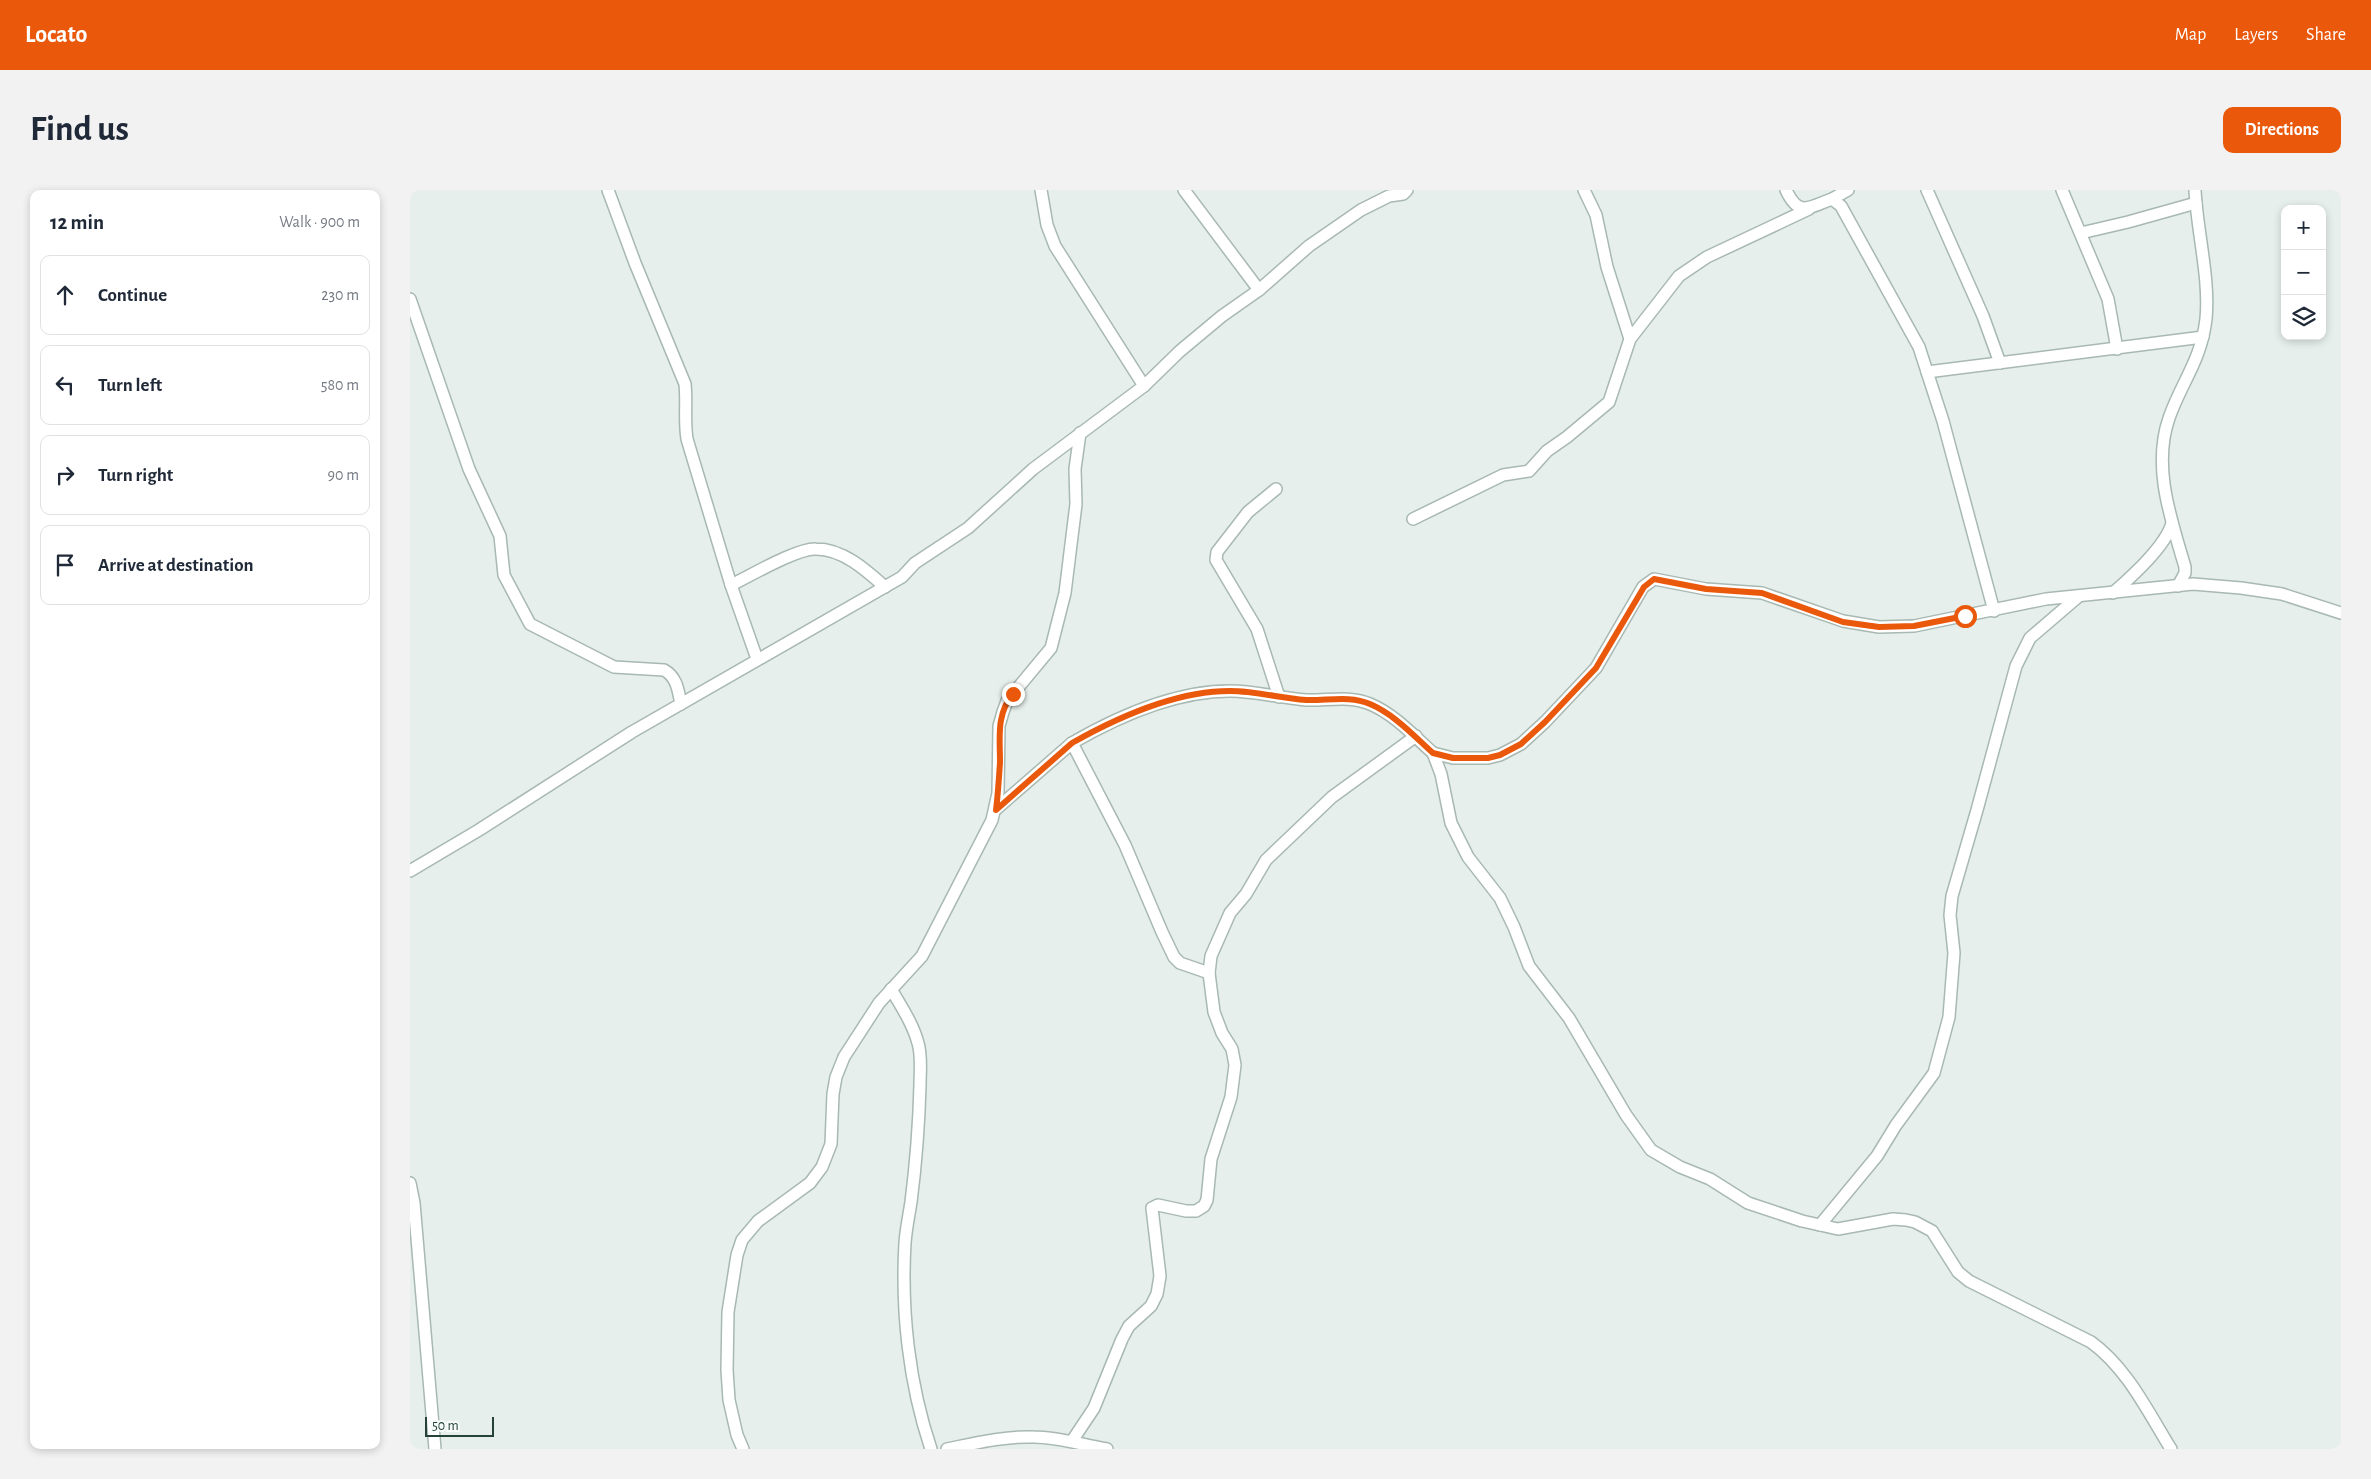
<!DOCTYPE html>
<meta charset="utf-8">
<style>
:root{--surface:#fff;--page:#f2f2f3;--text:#1f2937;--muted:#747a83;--line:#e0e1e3;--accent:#ea580c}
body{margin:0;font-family:"Alegreya Sans",sans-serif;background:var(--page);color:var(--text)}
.controls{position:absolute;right:15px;top:15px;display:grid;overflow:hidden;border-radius:10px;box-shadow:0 2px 8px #0003}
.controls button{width:45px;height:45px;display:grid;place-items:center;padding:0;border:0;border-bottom:1px solid var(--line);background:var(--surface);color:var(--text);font:25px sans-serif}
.scale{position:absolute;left:15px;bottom:12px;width:69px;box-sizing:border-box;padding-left:5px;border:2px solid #24423a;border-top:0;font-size:14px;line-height:18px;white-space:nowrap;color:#24423a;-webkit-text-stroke:4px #f7fbf9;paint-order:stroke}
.stop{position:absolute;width:15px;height:15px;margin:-11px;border:4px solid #ea580c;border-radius:50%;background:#fff}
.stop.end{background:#ea580c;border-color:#fff;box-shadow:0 1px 5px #0008}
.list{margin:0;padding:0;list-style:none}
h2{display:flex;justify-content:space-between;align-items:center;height:65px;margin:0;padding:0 20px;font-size:21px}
h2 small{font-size:16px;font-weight:400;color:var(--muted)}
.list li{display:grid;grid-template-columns:32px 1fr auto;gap:15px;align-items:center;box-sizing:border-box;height:80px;margin:0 10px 10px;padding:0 10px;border:1px solid var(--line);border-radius:10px}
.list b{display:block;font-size:19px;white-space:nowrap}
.list em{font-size:16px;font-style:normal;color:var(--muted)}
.icon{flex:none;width:28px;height:28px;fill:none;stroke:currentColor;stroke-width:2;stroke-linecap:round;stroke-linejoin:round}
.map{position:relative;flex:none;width:1931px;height:1259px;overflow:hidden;border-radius:10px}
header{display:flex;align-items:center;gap:30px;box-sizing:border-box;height:70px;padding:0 25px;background:var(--accent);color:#fff}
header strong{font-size:24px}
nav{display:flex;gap:28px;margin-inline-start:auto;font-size:18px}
.intro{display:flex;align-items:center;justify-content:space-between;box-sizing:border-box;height:120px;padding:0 30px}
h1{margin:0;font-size:35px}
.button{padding:12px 22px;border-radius:10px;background:var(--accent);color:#fff;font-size:18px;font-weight:700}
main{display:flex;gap:30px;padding:0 30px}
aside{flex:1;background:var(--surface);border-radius:10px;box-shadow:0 2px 8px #0003}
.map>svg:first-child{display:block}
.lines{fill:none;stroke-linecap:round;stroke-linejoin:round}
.minor-casing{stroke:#a8b8b2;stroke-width:14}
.minor{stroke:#fff;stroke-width:11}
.route{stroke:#ea580c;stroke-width:6}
</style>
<header>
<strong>Locato</strong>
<nav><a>Map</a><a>Layers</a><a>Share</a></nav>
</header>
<div class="intro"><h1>Find us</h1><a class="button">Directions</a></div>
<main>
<aside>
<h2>12 min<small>Walk · 900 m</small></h2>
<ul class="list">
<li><svg class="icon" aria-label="ahead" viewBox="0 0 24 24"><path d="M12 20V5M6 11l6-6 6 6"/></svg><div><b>Continue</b></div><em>230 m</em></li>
<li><svg class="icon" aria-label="left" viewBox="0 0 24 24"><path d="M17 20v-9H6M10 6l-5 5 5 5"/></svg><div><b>Turn left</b></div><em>580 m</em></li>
<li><svg class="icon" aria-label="right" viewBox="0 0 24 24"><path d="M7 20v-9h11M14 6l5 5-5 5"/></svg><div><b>Turn right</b></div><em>90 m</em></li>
<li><svg class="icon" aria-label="arrive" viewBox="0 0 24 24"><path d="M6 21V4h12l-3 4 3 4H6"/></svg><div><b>Arrive at destination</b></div></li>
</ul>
</aside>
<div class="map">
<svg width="1931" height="1259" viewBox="0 0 1931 1259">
<rect width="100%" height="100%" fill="#e6efeb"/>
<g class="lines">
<defs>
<g id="minor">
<path d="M198,0L225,73L275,194C277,213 274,230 277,249L321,395L347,469"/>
<path d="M631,0L637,35L645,56L734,196"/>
<path d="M774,0L849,100"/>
<path d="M1174,0L1186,25L1197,77L1220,149"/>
<path d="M1376,0C1389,28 1399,17 1422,9L1431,16L1509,157L1533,231L1584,421"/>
<path d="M1517,0L1573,126L1590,173"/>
<path d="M1652,0L1698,109L1707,159"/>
<path d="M1422,9L1438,0"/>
<path d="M1671,43L1718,32L1786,13"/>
<path d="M0,109L59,279L90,346L94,385L120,434L204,477L254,480C267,487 268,500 271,514"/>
<path d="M1517,182L1793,147"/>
<path d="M866,299L838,322L807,362L806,370L847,439L869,507"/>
<path d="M1003,329L1093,285L1119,281L1137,261L1157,247L1199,212L1220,149L1269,86L1297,67L1399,19"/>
<path d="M321,395C340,386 387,358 406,359C433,359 456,380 475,397"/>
<path d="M1768,396L1775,383V377C1761,329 1742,277 1759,228C1772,191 1791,171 1796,129C1800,89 1787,41 1785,0"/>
<path d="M1703,403C1721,387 1756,356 1762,333"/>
<path d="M662,553L715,655L752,742L764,767L770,773L799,783"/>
<path d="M1023,563L1031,584L1041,633L1058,667L1090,708L1104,737L1119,776L1159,828L1216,925L1241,960L1270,977L1300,989L1338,1013L1392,1031L1428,1039L1483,1029L1496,1030L1505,1032L1522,1041L1548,1082L1559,1091L1681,1152C1717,1178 1738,1222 1761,1259"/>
<path d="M585,620L662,553C707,527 766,501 820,501C845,501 870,508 896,510C916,511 940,505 960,514C984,524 1004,546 1023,563L1043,568H1078L1090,565L1111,554L1135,532L1186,478L1233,397L1244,389L1296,399L1352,403L1433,431L1469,437L1504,436L1636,409L1783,394L1831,398L1872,404L1931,423"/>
<path d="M0,681L69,640L222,542L492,387L505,373L558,338L623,279L734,196L770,161L812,126L849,100L899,56L951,20L979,6L993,4L997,0"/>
<path d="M481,799C491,816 503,834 508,853C512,866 510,881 510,895C509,933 506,973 501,1012C499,1025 496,1039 495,1053C491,1121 499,1194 521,1259"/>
<path d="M0,993L4,1013L25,1259"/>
<path d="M1410,1035L1467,966L1486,935L1524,883L1539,827L1544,763L1540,725L1542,706L1567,620L1606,476L1620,448L1669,406"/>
<path d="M662,1251L684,1218L712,1149L719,1136L741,1116L747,1104L750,1086L742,1018L748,1015L776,1021H786L794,1016L797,1010L801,969L821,907L825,875L822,859L812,843L804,822L799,783L801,766L820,723L836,704L856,670L922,607L1006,546"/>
<path d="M333,1259L327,1245L319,1210L317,1180L318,1122L327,1065L332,1050L348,1031L400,993L412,977L421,954L423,904L426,887L434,867L469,813L512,766L582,630L588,603L589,536L593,522L597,511L641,458L655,403L666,314L665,279L670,243"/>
<path d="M537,1259C566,1253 595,1246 624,1247C649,1247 672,1255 697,1259"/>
</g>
</defs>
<!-- minor casing -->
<use href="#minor" class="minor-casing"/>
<!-- minor -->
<use href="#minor" class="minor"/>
</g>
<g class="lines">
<!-- route -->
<path class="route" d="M603,504C586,524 590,548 590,572C589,588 588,604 586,620L662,553C708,527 766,501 820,501C845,501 870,508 896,510C916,511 940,505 960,514C984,524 1004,546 1023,563L1043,568H1078L1090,565L1111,554L1135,532L1186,478L1234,397L1244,389L1296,399L1352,403L1433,432L1469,437L1504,436L1555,426"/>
</g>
</svg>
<div class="controls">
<button>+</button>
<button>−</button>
<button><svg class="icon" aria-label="layers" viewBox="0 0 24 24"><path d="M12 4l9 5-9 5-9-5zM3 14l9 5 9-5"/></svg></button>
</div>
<div class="scale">50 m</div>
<div class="stop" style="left:1555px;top:426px"></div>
<div class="stop end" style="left:603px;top:504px"></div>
</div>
</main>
